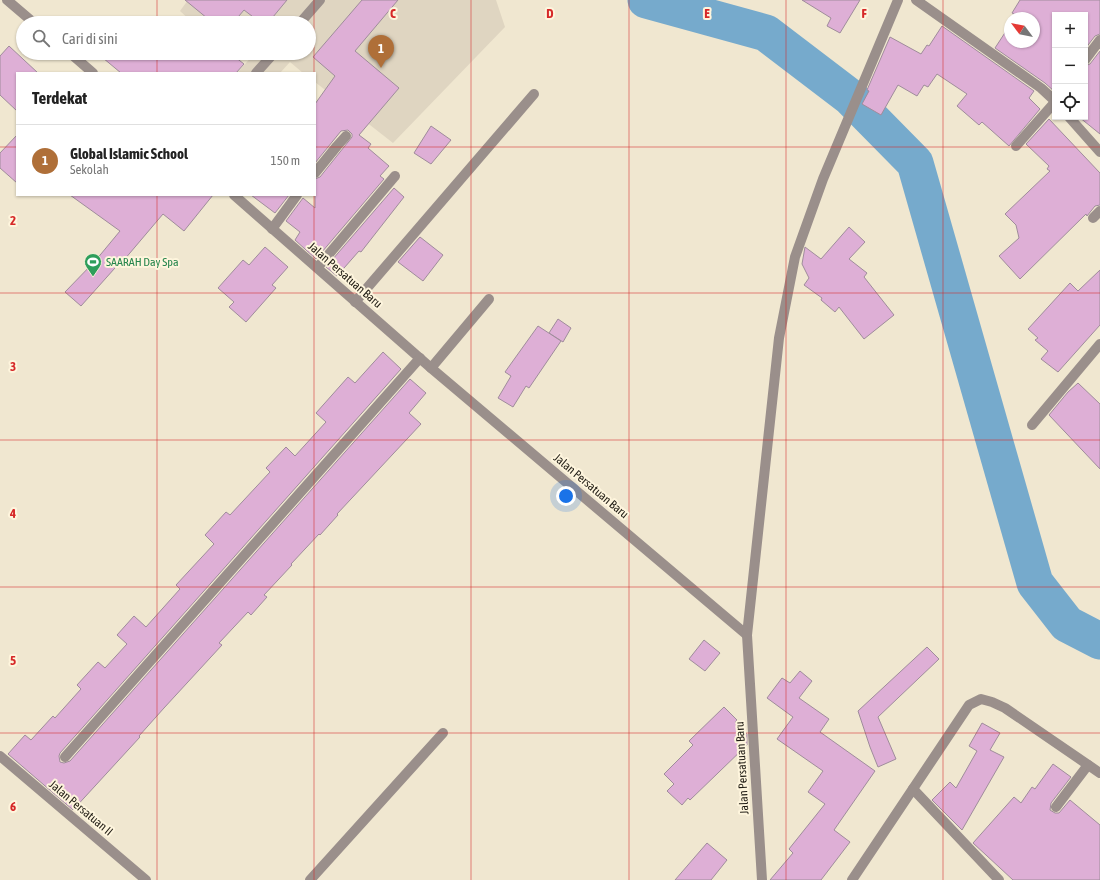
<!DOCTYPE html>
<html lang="id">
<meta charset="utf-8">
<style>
:root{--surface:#fff;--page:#f2f2f2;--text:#222;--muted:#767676;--line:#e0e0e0;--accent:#af6f38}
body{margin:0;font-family:"Asap Condensed",sans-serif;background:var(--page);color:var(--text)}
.controls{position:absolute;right:12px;top:12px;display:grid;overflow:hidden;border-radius:0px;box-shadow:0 1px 3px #0004}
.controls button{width:36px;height:36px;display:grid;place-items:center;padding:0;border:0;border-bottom:1px solid var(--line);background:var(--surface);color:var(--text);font:20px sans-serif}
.compass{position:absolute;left:1004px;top:12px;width:36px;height:36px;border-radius:50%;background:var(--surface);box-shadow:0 1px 3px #0004;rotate:302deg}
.you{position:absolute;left:566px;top:496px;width:14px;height:14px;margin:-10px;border:3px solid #fff;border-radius:50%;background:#1a73e8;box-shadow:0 0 0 6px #1a73e833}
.badge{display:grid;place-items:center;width:26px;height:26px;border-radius:50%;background:var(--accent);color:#fff;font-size:13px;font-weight:700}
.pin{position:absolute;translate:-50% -33px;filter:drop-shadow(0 1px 2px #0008)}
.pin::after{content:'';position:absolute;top:21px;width:14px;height:12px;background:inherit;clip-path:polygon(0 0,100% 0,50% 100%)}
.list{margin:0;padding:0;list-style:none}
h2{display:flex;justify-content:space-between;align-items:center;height:52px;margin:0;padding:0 16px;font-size:17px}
h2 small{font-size:13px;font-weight:400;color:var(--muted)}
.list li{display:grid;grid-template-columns:26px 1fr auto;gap:12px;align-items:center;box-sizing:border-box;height:72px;padding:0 16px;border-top:1px solid var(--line)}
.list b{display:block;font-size:15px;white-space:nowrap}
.list p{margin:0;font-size:13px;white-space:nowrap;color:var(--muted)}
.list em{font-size:13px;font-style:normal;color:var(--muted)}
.icon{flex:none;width:22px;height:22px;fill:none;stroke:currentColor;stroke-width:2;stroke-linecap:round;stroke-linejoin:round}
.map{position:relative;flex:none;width:1100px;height:880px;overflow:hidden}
.search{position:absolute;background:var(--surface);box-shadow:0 1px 3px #0004;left:16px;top:16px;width:300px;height:44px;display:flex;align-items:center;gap:10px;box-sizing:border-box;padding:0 14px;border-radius:22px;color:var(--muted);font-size:15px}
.panel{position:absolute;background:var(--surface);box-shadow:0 1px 3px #0004;left:16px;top:72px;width:300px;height:124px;border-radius:0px}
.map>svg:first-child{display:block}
.education{fill:#dfd5c1}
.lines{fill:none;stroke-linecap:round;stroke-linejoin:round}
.river{stroke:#76aacc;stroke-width:37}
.building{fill:#deafd6;stroke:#9f8c9b}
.minor{stroke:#9a8f8b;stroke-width:10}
.grid{fill:none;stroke:#d62828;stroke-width:1;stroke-opacity:0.55}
.labels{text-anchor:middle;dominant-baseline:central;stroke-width:4;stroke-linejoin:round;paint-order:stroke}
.leisure-label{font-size:12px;fill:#27864d;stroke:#fef5dd;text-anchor:start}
.street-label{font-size:12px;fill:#1f1b13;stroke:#fef5dd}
.grid-label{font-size:13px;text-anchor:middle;font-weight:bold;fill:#d62828;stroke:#fef5dd;stroke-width:4;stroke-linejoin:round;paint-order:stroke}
</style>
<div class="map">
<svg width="1100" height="880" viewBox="0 0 1100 880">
<rect width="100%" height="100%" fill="#f0e7d0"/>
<!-- education -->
<path class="education" d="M188,0H496L505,27L393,143L315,82V73H303L290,62L280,73H237L255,53H309V23H193L180,11Z"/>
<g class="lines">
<!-- river -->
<path class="river" d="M646,0L766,33L850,97L915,163L1035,583L1067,624L1100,641"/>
</g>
<!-- building -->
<g class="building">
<path d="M185,0H287L268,23H261L244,10L233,23H213Z"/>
<path d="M362,0H398L355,51L399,88L359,135L371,144L368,148L389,166L380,176L384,179L316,259L295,240L300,232L286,221L303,198L315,208V179L320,177L352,137V134L348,130L341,131L315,163V104L335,76L313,57Z"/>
<path d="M802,0H860L840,33L827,26L831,18Z"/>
<path d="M1020,0H1100V34L1095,36L1085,49V15H1055V92L1045,83L995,48L1010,25V42H1034V18H1014L1016,15L1012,13Z"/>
<path d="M942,26L1034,91L1029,98L1040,109L1009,146L982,122L979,125L957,106L967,94L937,74L928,87L924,85L917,96L898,85L881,115L862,104L869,91L867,90L890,37L921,54L927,45L929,46Z"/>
<path d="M9,46L38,73H17V111L0,95V56Z"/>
<path d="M1100,51V134L1079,117H1085V66L1090,64Z"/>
<path d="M97,53H230L244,64L236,73H121Z"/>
<path d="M1049,119L1100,173V205L1095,206L1087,216L1086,214L1020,279L999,256L1019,238L1016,225L1005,214L1050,171L1047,169L1049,166L1026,144Z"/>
<path d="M431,126L451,140L431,164L414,153Z"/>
<path d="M17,135V183L0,168V153Z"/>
<path d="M394,188L404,197L361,252L359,251L337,276L326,267Z"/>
<path d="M70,195H213L184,231L163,214L124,260L123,259L81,306L65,292L96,260L120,231Z"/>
<path d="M251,195H289L275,213Z"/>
<path d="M849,227L865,242L849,259L867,273L864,277L894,315L864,339L839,307L835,312L821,300L822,298L804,285L809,278L802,264L805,247L821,259Z"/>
<path d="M420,237L443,255L423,281L398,262Z"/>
<path d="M265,247L288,267L272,285L276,288L246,322L229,307L234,302L218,288L243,260L249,265Z"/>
<path d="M1100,270V325L1058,372L1041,359L1048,351L1035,340L1038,338L1028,329L1070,283L1078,291Z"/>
<path d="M558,319L571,328L563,342L549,333Z"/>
<path d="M538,326L561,341L529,388L526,386L513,407L498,398L511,376L505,372Z"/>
<path d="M383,352L401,369L60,753L59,756L60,762L64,763L70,761L410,379L426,393L409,413L421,424L337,514L338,515L320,535L319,534L291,564L292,565L264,595L267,597L251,615L248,612L219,643L222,645L164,708L139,736L140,737L73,810L8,754L25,735L31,740L53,716L55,718L81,689L77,685L98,662L105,668L127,644L117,635L134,616L146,627L180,589L176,585L214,544L205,535L226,512L230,515L270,472L266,468L286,447L295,456L326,422L316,413L348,377L355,383Z"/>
<path d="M1078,383L1100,404V469L1049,415L1068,392Z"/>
<path d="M704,640L720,653L705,671L689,659Z"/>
<path d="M927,647L939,659L878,717L896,759L878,767L870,747L858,711Z"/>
<path d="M800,671L812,681L799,698L829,719L820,732L875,771L834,830L850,842L821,880H770L793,853L789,849L825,804L808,792L823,771L777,739L793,717L767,698L782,678L790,683Z"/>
<path d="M724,707L737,720L735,722L747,734V745L690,800L688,798L682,805L667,791L674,784L664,774L693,745L689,741Z"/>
<path d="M982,723L1000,733L990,750L1004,757L962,830L932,800L950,782L956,788L977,751L969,746Z"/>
<path d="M1053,764L1071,777L1051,803L1050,810L1055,813H1059L1070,800L1100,825V880H1013L973,843L1014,797L1021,803L1032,787L1035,789Z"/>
<path d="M707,843L727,860L711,880H675Z"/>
</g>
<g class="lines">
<!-- minor -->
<g class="minor">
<path d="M7,0L34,23"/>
<path d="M916,0L1041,88L1055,101"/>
<path d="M300,23L320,0"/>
<path d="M70,53L93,73"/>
<path d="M1085,60L1100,40"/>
<path d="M256,73L274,53"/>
<path d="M1069,117L1100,152"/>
<path d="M1016,146L1055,102"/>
<path d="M315,173L337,146L346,136"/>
<path d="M234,195L431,368L747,635"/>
<path d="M1093,218L1100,211"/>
<path d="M272,229L297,195"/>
<path d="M318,267L395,176"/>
<path d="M355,302L534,94"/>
<path d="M431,368L489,299"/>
<path d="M1032,425L1100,344"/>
<path d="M0,756L146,880"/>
<path d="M65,757L420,358"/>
<path d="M913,789L999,880"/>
<path d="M1056,807L1088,765"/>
<path d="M310,880L443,733"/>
<path d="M762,880L747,635L779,338L795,257L823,179L898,0"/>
<path d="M852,880L969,705L981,699L992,702L1005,708L1100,773"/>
</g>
</g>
<!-- grid -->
<path class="grid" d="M157,0V23M314,0V73M471,0V880M629,0V880M786,0V880M943,0V880M157,53V73M0,147H17M315,147H1100M157,195V880M314,195V880M0,293H1100M0,440H1100M0,587H1100M0,733H1100"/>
<!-- icons -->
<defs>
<symbol id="stadium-pin" viewBox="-11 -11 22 30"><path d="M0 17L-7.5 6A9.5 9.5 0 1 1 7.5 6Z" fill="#2e9e5b" stroke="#fef5dd"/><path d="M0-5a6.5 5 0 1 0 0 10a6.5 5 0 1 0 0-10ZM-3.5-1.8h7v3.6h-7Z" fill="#fff"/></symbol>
</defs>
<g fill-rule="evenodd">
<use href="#stadium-pin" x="83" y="252" width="20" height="27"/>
</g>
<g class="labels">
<!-- leisure labels -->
<g class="leisure-label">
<text x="106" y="262">SAARAH Day Spa</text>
</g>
<!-- street labels -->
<g class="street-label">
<text transform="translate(345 275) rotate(41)">Jalan Persatuan Baru</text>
<text transform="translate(591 486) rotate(40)">Jalan Persatuan Baru</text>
<text transform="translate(742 768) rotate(-93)">Jalan Persatuan Baru</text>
<text transform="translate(81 808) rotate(40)">Jalan Persatuan II</text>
</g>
</g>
<g class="grid-label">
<text x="393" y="18">C</text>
<text x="550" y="18">D</text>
<text x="707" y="18">E</text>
<text x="864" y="18">F</text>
<text x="13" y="225">2</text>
<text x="13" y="371">3</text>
<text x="13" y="518">4</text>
<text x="13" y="665">5</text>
<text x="13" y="811">6</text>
</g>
</svg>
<div class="controls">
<button>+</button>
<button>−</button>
<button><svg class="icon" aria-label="locate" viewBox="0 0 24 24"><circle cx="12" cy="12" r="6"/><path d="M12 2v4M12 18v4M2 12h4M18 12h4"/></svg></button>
</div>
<svg class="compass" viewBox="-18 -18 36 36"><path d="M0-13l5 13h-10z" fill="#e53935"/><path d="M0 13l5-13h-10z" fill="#767676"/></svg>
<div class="you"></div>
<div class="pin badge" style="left:381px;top:68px">1</div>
<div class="search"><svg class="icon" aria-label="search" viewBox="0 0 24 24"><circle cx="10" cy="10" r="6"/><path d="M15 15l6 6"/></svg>Cari di sini</div>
<section class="panel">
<h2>Terdekat<small></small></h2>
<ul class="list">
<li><span class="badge">1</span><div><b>Global Islamic School</b><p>Sekolah</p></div><em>150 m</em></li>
</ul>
</section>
</div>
